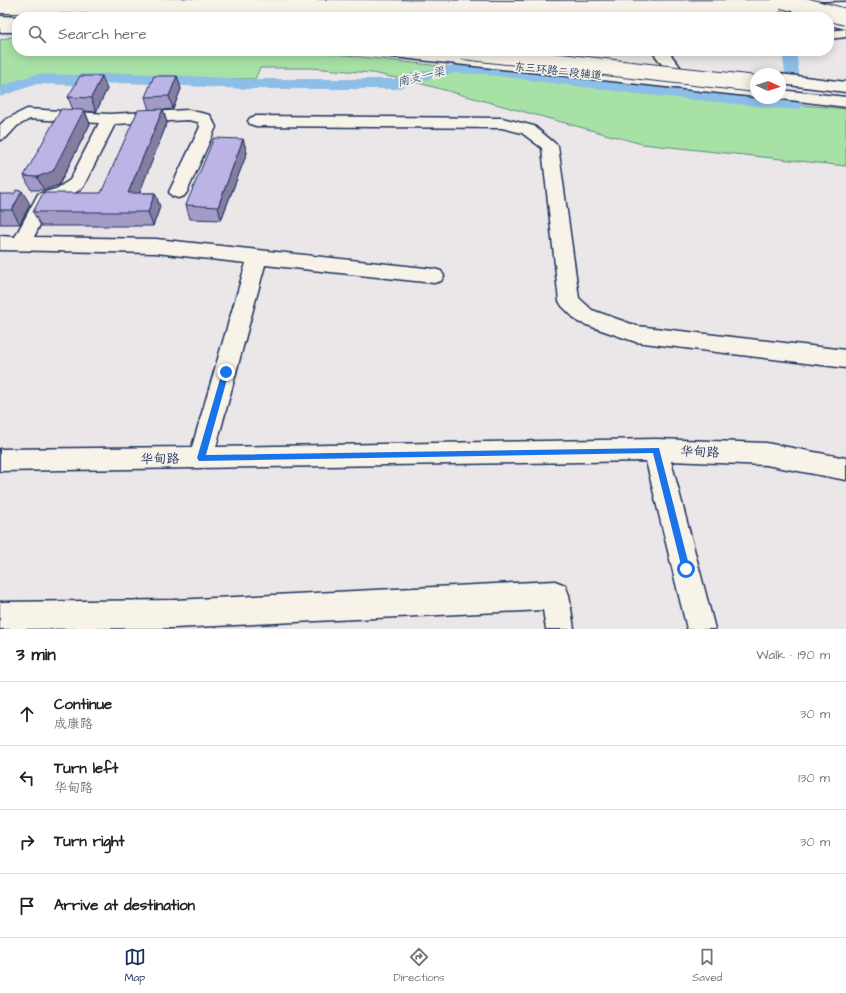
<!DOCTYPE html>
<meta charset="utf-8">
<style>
:root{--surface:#fff;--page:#f6f6f6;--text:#202124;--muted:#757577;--line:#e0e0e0;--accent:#1b2f5e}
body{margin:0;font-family:"Architects Daughter","LXGW WenKai TC",sans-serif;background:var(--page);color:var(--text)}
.compass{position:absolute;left:750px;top:68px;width:36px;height:36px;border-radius:50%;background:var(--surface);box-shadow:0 2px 10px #0003;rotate:93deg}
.stop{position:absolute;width:12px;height:12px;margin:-9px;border:3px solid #1a73e8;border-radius:50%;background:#fff}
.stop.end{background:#1a73e8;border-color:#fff;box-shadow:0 1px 4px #0008}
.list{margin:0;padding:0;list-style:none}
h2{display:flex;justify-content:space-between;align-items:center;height:52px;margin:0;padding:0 16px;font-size:17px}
h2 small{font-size:13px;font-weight:400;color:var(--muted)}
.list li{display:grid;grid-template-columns:26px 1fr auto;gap:12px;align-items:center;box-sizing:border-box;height:64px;padding:0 16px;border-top:1px solid var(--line)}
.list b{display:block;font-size:15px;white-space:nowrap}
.list p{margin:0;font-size:13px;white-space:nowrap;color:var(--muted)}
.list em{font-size:13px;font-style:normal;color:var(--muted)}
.icon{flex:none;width:22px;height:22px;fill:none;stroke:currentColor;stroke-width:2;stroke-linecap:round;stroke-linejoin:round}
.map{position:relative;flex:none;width:846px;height:629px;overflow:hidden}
.search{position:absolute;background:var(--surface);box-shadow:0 2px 10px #0003;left:12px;right:12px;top:12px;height:44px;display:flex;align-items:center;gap:10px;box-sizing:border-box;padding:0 14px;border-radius:16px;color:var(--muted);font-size:15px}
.sheet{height:308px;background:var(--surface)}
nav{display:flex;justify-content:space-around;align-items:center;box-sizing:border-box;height:56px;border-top:1px solid var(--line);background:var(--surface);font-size:11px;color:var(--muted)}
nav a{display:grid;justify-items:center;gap:2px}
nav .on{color:var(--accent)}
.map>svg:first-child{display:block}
.green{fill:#a7e1a6;stroke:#618882}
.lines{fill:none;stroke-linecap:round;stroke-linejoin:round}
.canal{fill:#8dbee8;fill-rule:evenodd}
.minor-casing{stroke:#1b2f5e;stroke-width:3}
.secondary-casing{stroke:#1b2f5e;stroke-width:3}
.primary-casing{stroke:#1b2f5e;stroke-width:3}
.trunk-casing{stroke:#1b2f5e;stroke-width:3}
.minor{fill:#f7f3e8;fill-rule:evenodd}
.secondary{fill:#f7f3e8;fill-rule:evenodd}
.primary{fill:#f7f3e8;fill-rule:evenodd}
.trunk{fill:#f7f3e8;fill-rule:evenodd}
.primary-bridge-casing{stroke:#1b2f5e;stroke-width:18;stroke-linecap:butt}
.trunk-bridge-casing{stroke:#1b2f5e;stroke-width:18;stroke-linecap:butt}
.primary-bridge{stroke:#f7f3e8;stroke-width:16}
.trunk-bridge{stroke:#f7f3e8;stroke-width:16}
.wall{fill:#a39bc6;stroke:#1b2f5e}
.shaded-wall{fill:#847ea1;stroke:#1b2f5e}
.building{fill:#bdb4e6;stroke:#1b2f5e}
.route{fill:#1a73e8}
.labels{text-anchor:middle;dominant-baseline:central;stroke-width:3.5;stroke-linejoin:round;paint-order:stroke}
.far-street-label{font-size:11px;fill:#1b2f5e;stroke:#f7f3e8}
.far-water-label{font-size:12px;font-style:italic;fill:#385380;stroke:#f7f3e8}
.street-label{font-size:13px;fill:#1b2f5e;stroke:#f7f3e8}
</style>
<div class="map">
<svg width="846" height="629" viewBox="0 0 846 629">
<rect width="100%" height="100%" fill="#ebe6e8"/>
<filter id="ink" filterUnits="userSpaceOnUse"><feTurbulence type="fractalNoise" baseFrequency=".025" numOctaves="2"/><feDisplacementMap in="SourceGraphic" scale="8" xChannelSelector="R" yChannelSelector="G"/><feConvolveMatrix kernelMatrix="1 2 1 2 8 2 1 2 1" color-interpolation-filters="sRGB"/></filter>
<g filter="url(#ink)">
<!-- green -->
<path class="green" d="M11,37H17V51H311L654,91L846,109V166L642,144L415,82L372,73L311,68H260L255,79L32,77L0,90V40Z"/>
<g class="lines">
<!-- canal -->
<g class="canal">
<path d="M782,51H796L799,73L797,76L792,77L787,76L785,73Z"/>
<path d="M455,65L482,66L638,84L756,96V98L795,100L801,102L803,105L801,108L795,110L638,94L482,74L455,73L416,82L397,89H244L129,83L72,85L37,84L0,97V87L20,79L37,74L72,75L129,73L244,79H395L412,73Z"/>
</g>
<defs>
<g id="minor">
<path d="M27,109L109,114L188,110L210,115L216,127L187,192L184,196L178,198L172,196L169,192L200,127L198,122L188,120L115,124L83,187L68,198L51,202L34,237L156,239L434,269L441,271L444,276L441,281L434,283L265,265L216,447L656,439L766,443L846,458V480L766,465L671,461L715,629H687L646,461L0,471V449L192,447L246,263L156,253L0,250V236L15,237L38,194L56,189L70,180L99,123L30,119L17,126L6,138L0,140V125L5,120Z"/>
<path d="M256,116L502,118L534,126L558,146L579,298L592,310L637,326L846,350V368L636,342L578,322L562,306L559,301L542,148L522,133L502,128L256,126L250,124L248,121L250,118Z"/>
<path d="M555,581L565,585L569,595L574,629H546L543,610L174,628L0,629V602L174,600Z"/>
</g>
<g id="secondary">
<rect x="0" y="24" width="17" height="8"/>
<path d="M376,51H419L672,78L652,51H668L690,80L756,87V97L384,56L379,54Z"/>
<path d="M780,90L846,97V107L774,98H780Z"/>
</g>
<path id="primary" d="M828,17H829L846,21V29L829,25Z"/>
<g id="trunk">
<path d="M846,2V10L772,12L767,11L765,8L767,5L772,4Z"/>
<path d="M0,16L22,17H17V24H0Z"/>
<path d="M846,29V37L829,39V31Z"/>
<path d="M780,74L846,82V92L780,84Z"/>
</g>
</defs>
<!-- minor casing -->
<use href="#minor" class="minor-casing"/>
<!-- secondary casing -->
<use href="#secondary" class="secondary-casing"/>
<!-- primary casing -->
<use href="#primary" class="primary-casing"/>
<!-- trunk casing -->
<use href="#trunk" class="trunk-casing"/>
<!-- minor -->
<use href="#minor" class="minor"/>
<!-- secondary -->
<use href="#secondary" class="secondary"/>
<!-- primary -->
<use href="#primary" class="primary"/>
<!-- trunk -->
<use href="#trunk" class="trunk"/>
<defs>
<path id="primary-bridge" d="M782,0L846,17"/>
<g id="trunk-bridge">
<path d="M0,5L513,9L772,8"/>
<path d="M463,51L756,84"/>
</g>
</defs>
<!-- primary-bridge casing -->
<use href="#primary-bridge" class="primary-bridge-casing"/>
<!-- trunk-bridge casing -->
<use href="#trunk-bridge" class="trunk-bridge-casing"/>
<!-- primary-bridge -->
<use href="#primary-bridge" class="primary-bridge"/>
<!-- trunk-bridge -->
<use href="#trunk-bridge" class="trunk-bridge"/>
</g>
<!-- wall -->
<g class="wall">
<path d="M177,76L181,89L173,109L163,110L167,123L139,193H155L160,207L153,226H41L33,212L101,193L149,110L145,97Z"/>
<path d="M107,89L96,112L85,111L90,124L59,185L44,190H31L24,176L73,110L68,97Z"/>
<path d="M243,139L247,153L221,220L190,219L186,205Z"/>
<path d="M0,194L30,204L20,224H0Z"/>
</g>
<!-- shaded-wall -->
<g class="shaded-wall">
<path d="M102,76L107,89L96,112L91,98Z"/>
<path d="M177,76L181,89L173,109L169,96Z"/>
<path d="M163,109L167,123L134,207L128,193Z"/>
<path d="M84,110L90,124L59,185L44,190L37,177Z"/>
<path d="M243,139L247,153L221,220L218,207Z"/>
<path d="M22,191L30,204L20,224L12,210Z"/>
<path d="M155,193L160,207L153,226L148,212Z"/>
</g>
<!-- building -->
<g class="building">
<path d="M80,76H102L91,98L68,97Z"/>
<path d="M154,76H177L169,96L145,97Z"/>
<path d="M61,109L84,110L53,171L37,177L24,176Z"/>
<path d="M163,109L128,193H155L148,212H33L43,193H101L138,110Z"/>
<path d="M214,138L243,139L218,207L186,205Z"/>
<path d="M16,190L22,191L12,210H0V194H14Z"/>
</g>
</g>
<!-- route -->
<path class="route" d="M226,369L229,372L206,455L659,448L690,569L689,572L686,573L683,572L682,569L653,453L199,461L197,458L222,372Z"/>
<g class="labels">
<!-- far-street labels -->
<g class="far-street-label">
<text transform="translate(558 71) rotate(6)">东三环路二段辅道</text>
</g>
<!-- far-water labels -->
<g class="far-water-label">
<text transform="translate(421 77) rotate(-14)">南支一渠</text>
</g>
<!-- street labels -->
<g class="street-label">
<text transform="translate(700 452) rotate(2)">华甸路</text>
<text transform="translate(160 459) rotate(-1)">华甸路</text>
</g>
</g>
</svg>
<svg class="compass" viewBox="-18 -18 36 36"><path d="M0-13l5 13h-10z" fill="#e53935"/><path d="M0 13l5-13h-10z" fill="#757577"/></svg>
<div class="stop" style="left:686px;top:569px"></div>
<div class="stop end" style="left:226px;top:372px"></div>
<div class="search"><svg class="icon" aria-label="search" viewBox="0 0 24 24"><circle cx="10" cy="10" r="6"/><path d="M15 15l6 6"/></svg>Search here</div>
</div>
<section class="sheet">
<h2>3 min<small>Walk · 190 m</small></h2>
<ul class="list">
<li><svg class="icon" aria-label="ahead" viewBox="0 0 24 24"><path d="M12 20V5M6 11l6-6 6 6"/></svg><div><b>Continue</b><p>成康路</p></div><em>30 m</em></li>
<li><svg class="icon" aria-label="left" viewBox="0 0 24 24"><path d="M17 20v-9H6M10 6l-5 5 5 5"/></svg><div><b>Turn left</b><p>华甸路</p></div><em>130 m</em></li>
<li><svg class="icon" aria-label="right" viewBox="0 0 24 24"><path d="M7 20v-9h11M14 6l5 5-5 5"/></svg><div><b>Turn right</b></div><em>30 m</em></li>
<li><svg class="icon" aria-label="arrive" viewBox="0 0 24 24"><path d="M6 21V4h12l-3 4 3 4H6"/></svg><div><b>Arrive at destination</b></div></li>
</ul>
</section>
<nav>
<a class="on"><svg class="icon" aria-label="map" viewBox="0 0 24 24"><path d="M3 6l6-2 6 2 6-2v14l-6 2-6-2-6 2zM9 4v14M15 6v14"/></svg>Map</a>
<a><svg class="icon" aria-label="directions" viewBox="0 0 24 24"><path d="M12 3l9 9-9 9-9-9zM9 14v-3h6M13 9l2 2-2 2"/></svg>Directions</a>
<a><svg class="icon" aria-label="saved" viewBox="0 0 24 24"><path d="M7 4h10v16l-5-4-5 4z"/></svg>Saved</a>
</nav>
